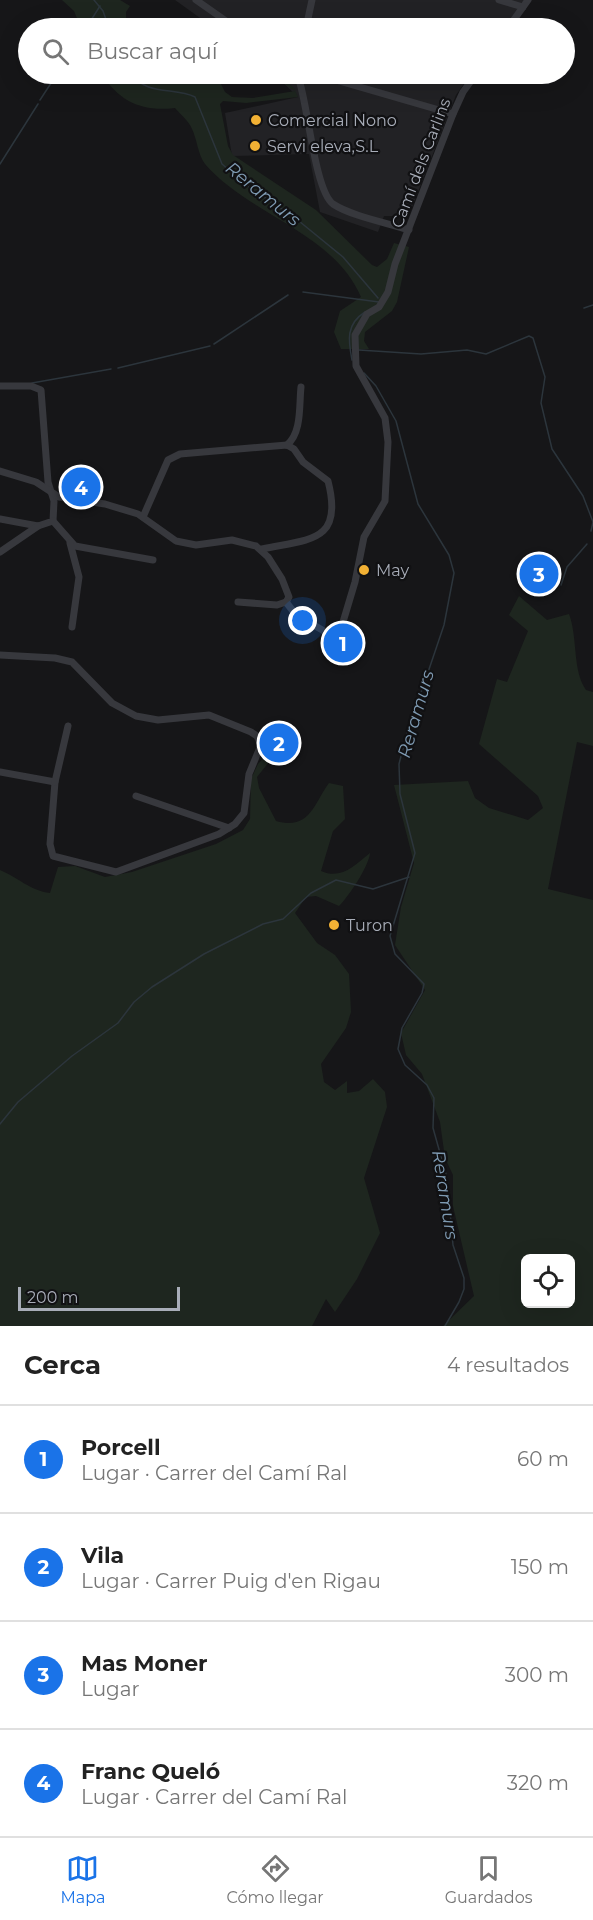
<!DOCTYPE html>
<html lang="es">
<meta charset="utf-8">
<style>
:root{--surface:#fff;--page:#f2f2f2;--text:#222;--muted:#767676;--line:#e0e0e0;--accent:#1a73e8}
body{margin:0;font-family:Montserrat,sans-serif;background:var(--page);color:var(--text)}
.controls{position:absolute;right:18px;bottom:18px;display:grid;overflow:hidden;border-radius:9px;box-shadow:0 6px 24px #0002}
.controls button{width:54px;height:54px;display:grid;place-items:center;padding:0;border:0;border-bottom:2px solid var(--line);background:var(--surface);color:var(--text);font:30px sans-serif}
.scale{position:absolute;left:18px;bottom:15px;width:162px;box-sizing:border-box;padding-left:6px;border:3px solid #a8adb8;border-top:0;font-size:16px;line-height:21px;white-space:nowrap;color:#a8adb8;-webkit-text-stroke:4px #111113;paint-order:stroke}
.you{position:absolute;left:303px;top:621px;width:21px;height:21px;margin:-15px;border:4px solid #fff;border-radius:50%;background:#1a73e8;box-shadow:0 0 0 9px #1a73e833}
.badge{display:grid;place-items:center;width:39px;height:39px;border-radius:50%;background:var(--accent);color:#fff;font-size:20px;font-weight:700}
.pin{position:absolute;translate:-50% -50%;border:3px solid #fff;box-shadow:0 2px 6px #0006}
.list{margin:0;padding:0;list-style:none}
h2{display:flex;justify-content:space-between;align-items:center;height:78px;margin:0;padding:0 24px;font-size:26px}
h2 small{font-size:20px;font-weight:400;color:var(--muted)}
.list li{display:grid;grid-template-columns:39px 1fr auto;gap:18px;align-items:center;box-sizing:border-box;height:108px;padding:0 24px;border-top:2px solid var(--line)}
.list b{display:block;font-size:22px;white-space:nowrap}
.list p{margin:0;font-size:20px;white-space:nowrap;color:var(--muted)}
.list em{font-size:20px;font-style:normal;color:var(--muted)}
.icon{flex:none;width:33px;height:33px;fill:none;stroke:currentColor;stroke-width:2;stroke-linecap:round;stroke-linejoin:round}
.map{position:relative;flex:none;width:593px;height:1326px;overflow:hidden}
.search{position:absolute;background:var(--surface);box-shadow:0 6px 24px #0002;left:18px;right:18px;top:18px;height:66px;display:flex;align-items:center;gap:15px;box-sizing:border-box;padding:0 21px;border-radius:33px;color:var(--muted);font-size:22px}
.sheet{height:510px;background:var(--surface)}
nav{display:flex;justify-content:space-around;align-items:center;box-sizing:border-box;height:84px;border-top:2px solid var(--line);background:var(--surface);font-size:16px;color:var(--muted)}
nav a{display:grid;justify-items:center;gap:3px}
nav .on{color:var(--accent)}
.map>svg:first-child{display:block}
.built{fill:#222225}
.green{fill:#1e261f;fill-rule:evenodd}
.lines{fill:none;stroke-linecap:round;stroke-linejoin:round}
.stream{stroke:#2c353c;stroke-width:1.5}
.street{stroke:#37383d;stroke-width:7}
.poi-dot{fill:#f2b134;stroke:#111113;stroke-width:2}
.labels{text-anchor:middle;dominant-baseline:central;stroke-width:4.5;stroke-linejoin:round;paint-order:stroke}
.poi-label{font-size:16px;fill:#a8adb8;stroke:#111113;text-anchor:start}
.street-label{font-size:16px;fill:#a8adb8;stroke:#111113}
.water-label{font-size:18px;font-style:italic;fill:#7f9bb3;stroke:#111113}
</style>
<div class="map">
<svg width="593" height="1326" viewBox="0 0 593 1326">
<rect width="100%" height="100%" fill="#161618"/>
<!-- built -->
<g class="built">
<path d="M175,0H526L505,28H214Z"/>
<path d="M274,74H471L456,95L412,207L402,216H384L378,232L320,212L309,154L232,156L225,113L298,97Z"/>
</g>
<!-- green -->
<g class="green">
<path d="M62,0H120L130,6L126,12V28H81L74,11Z"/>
<path d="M102,74H216L225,92L232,97L253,98L295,91L282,82L277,74L294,88L298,97L246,103L223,101L220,104L228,146L233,155L316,210L372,265L377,267L387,259L394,243L409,247L397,302L392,311L365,332L364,341L369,349H341L334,332L340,311L361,297C333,232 249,215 205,164C198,155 197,139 192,129C189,121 180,114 175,108C143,112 119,102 102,74Z"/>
<path d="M519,596L547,620L569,614C578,638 572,670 586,690L593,692V746L577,742L548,889L593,900V1326H443L474,1296L453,1206V1175L445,1158L440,1122L422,1074L406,1055L401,1033L425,990L395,945L401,907L414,863L394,785L468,781L475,798L489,808L528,820L543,808L538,796L479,744L497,679L507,682L528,631L509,615ZM526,1258H570V1304H526Z"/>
<path d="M271,750L273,757L257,777L259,788L276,821C310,831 314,803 329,783L343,786L345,819L333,831L321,871C341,880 354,866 370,853C369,866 349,896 339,906L316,896L306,897L295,913L317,943L335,955L349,974L351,1012L346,1028L321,1064L324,1082L335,1090L347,1081V1093L359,1091L373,1079L385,1092L387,1107L364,1178L380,1233L357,1279L335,1312L326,1299L312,1326H0V870C17,877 31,891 50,893L58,867L75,866L105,877L132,872L216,844L243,830L250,819L251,779L258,764Z"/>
</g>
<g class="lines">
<!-- stream -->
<g class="stream">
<path d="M94,0L103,11L109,28"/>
<path d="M86,28L100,6"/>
<path d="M132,74C146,96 175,87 195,97L222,164L250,188L294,217L343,257L378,298"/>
<path d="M40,100L57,74"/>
<path d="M0,164L38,104"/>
<path d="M303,292L379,302"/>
<path d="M584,308L593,305"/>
<path d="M214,344L288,295"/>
<path d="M359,350L421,354L467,350L486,354L529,336L533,338L545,377L541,403L552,449L583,496L593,522L591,531"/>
<path d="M352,360C348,340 346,324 365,312"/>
<path d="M118,368L210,346"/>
<path d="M364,373L376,386L396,421L418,504L449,555L454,573L444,625L422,690L414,706L399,764L400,794L415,853L390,936L395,954L424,984L422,993L402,1028L398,1049L405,1065L427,1085L434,1098L433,1128L447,1178L453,1245L464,1278V1289L459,1302L445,1326"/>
<path d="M32,383L111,369"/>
<path d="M561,585L567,567L587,544"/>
<path d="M0,1124L18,1102L72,1056L118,1023L134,1002L152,987L204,954L263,924L283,919L311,893L336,880L373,889L409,877"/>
</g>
<!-- street -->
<g class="street">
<path d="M196,0L236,28"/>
<path d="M499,0L523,7"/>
<path d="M306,28L312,0"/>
<path d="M508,28L528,0"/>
<path d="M286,74L290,78L299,80L307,74"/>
<path d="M315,74L453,114"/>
<path d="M299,80C308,106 315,191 333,204C351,216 388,223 409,230"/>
<path d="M0,386H31L41,390L48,482L54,501L53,521L38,526L0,519"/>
<path d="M287,445C302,433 299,405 301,387"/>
<path d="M0,471L36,482L59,497L105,504L138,514L176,541L196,545L232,540L256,546L268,557L282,579L289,597L286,602L296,615L331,635L340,632L355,582L364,537L385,501L388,442L385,418L356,366L355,335L367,314L379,307L388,292L395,264L453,114L463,92L476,74"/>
<path d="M143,517L168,460L180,454L287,445L294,449L303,462L328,481C344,543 309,539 262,549"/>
<path d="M53,521L75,546L153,560"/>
<path d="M70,543L79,577L72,627"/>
<path d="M0,552L38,526"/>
<path d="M238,602L277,605L286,602"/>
<path d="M0,655L55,658L72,662L112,703L136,716L158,720L209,715L251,732L257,736L261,745L249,774L244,813L235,824L219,834L116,872L53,856L50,844L55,782L0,772"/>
<path d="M55,782L68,726"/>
<path d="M136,796L229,828"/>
</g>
</g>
<!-- markers -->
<g class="poi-dot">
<circle cx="256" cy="120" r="6"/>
<circle cx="255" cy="146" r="6"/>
<circle cx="364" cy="570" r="6"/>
<circle cx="334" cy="925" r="6"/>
</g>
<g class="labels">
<!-- poi labels -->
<g class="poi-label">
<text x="268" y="120">Comercial Nono</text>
<text x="267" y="146">Servi eleva,S.L</text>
<text x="376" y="570">May</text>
<text x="346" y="925">Turon</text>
</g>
<!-- street labels -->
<g class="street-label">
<text transform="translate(421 163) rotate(-69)">Camí dels Carlins</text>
</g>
<!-- water labels -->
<g class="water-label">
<text transform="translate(263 194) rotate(39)">Reramurs</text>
<text transform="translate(416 714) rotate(-74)">Reramurs</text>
<text transform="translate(445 1195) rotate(81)">Reramurs</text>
</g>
</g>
</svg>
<div class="controls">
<button><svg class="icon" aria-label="locate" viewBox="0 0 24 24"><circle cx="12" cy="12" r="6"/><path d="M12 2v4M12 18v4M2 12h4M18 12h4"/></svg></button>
</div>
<div class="scale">200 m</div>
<div class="you"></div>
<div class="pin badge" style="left:343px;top:643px">1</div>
<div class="pin badge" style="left:279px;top:743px">2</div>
<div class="pin badge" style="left:539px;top:574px">3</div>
<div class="pin badge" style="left:81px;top:487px">4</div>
<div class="search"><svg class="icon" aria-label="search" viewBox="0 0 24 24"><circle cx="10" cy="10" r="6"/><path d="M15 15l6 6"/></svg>Buscar aquí</div>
</div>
<section class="sheet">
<h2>Cerca<small>4 resultados</small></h2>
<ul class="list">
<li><span class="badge">1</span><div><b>Porcell</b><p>Lugar · Carrer del Camí Ral</p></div><em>60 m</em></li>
<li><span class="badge">2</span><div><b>Vila</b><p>Lugar · Carrer Puig d'en Rigau</p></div><em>150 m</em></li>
<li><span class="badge">3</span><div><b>Mas Moner</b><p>Lugar</p></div><em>300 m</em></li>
<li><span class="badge">4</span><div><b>Franc Queló</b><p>Lugar · Carrer del Camí Ral</p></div><em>320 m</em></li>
</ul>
</section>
<nav>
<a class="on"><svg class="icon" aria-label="map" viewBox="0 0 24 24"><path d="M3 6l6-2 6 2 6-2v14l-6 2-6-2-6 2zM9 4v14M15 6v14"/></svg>Mapa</a>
<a><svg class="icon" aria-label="directions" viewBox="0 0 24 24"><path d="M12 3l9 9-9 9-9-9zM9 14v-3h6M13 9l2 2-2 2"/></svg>Cómo llegar</a>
<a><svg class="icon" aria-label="saved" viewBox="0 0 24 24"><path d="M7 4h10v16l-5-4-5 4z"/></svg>Guardados</a>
</nav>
